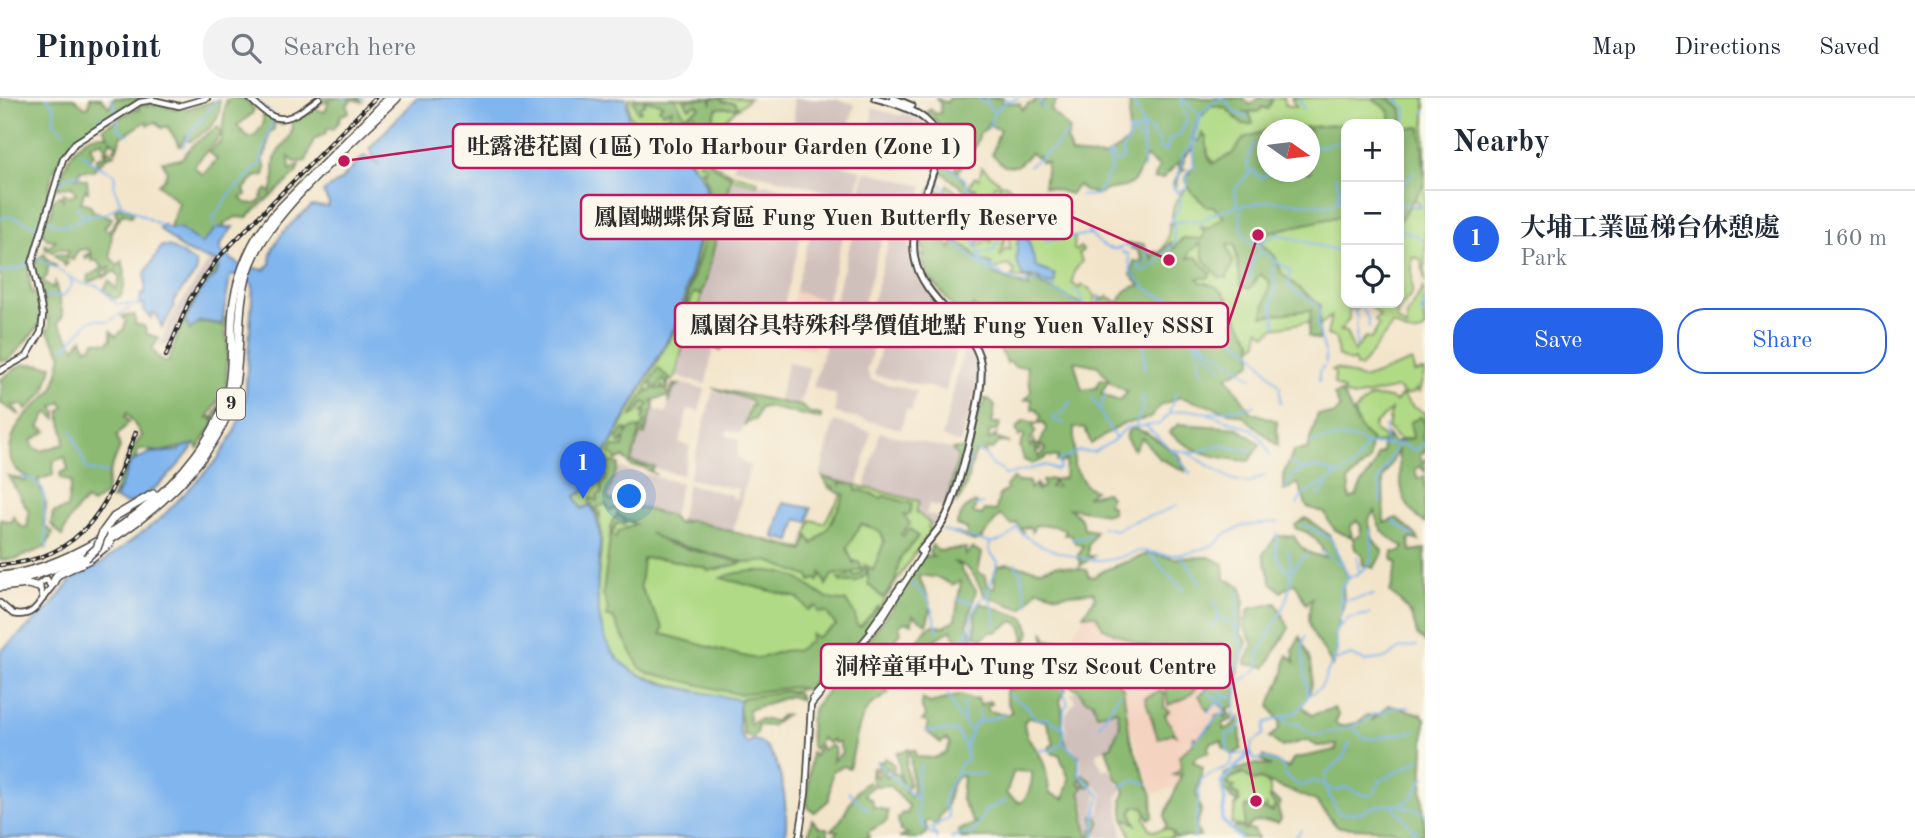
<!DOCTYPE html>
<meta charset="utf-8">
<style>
:root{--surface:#fff;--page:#f2f2f3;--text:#1f2937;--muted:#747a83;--line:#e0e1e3;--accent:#2563eb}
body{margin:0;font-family:"Old Standard TT","Noto Serif TC",serif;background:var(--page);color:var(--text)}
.controls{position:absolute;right:21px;top:21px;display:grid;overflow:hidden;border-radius:14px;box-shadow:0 4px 10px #0003}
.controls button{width:63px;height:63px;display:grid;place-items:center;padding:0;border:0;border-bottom:2px solid var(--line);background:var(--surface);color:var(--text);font:35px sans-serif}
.compass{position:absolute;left:1257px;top:21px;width:63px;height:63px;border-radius:50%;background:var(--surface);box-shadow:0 4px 10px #0003;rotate:104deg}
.you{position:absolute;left:630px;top:399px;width:24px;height:24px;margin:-18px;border:5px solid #fff;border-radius:50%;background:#1a73e8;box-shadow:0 0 0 10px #1a73e833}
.badge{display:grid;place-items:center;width:46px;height:46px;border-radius:50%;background:var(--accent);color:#fff;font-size:23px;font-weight:700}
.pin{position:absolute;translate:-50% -58px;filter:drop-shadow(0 2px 4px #0008)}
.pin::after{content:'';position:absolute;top:37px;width:24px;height:21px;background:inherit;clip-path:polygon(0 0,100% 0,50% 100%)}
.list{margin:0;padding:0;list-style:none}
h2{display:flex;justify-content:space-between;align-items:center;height:91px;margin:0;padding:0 28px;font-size:30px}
h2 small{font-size:23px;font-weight:400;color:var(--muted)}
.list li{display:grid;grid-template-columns:46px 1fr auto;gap:21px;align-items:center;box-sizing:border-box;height:98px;padding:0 28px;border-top:2px solid var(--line)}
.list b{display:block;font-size:26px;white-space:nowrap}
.list p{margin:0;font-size:23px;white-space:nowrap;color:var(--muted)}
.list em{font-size:23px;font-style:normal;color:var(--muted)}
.actions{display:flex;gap:14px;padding:21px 28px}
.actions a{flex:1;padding:16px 0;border:2px solid var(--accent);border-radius:28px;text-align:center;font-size:24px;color:var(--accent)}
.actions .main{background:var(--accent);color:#fff}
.icon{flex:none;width:38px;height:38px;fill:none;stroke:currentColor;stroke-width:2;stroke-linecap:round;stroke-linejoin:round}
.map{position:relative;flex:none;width:1425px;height:740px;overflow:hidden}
header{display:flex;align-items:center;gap:42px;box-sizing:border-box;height:98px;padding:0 35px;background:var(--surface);border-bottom:2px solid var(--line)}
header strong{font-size:33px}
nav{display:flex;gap:38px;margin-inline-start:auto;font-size:24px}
.search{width:490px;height:63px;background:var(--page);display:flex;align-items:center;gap:18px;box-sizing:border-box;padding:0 24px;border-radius:28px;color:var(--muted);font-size:26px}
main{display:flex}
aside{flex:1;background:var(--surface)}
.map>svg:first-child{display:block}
.built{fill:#f4d3c0}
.industrial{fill:#d0c0bc}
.green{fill:#b0da85;stroke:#6e8258;stroke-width:2;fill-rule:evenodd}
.forest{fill:#8cba72;stroke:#5c724e;stroke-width:2;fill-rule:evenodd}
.water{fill:#80b5ee;stroke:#56708c;stroke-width:2}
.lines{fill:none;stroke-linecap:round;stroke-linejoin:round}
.stream{stroke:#80b5ee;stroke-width:2}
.canal{stroke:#80b5ee;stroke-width:3.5}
.secondary-casing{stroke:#494743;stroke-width:8}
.primary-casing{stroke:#494743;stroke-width:9}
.motorway-casing{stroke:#494743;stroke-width:10}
.secondary{stroke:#fff;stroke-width:4.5}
.primary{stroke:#fff;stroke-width:5}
.motorway{stroke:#fff;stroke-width:7}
.rail-casing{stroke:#2b2b2b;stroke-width:4.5}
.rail{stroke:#fbf7ec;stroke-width:2;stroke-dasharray:5;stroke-linecap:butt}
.motorway-bridge-casing{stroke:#494743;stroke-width:10;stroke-linecap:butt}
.motorway-bridge{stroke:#fff;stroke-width:7}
.labels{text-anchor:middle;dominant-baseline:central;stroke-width:5;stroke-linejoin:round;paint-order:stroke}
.shield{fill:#fbf7ec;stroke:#696865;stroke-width:2}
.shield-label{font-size:19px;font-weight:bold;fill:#2b2b2b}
.leader{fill:none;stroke:#c2185b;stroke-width:2.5}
.callout-dot{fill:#c2185b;stroke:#fbf7ec;stroke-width:2.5}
.callout{fill:#fbf7ec;stroke:#c2185b;stroke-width:2.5}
.callout-label{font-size:23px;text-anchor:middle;font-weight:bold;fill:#2b2b2b}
</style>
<header>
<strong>Pinpoint</strong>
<div class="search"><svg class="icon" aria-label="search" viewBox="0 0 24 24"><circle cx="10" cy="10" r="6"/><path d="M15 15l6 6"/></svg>Search here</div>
<nav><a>Map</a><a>Directions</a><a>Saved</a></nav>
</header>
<main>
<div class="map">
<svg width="1425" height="740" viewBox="0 0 1425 740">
<rect width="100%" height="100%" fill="#fbf7ec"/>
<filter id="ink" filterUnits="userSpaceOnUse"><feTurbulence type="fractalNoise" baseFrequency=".0143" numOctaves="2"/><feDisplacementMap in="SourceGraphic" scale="14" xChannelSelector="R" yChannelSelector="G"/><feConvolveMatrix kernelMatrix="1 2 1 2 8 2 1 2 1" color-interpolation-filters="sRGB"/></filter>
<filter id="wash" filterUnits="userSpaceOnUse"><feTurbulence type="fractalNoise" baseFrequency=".00686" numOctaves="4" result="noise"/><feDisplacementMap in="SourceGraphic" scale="28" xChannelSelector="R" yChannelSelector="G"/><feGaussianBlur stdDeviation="1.57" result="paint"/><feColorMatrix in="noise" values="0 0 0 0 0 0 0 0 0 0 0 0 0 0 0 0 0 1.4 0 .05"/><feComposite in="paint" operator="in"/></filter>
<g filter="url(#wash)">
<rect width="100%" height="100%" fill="#f2e4c9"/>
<!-- built -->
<g class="built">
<path d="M795,194L827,202L813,252L786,246L783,241Z"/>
<path d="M1086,515L1096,517L1103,530L1150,548L1161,558L1164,571L1204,584L1226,612L1181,659L1184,687L1154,695L1129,627L1123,590L1117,583L1083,568L1071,570L1062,563V554Z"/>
</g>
<!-- industrial -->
<g class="industrial">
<path d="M793,0L834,1L855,6L842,56L796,47Z"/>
<path d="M872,10L901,18L903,15L921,23L928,30L933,44L896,34L895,41L906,44L899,71L880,66L870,56Z"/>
<path d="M740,42L862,72L855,100L733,70Z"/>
<path d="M865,73L923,88L917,114L858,101Z"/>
<path d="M731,81L757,87L770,86L811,98L776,240L700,221L697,216Z"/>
<path d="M820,100L850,110L827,202L795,194Z"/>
<path d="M860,109L888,118L861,216L836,211L834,206Z"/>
<path d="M896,118L914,124L910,143L911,161L916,176L952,224L949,238L869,217Z"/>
<path d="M210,162L215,165L189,206L167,259L164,257L169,247L160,248L169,223Z"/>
<path d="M834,217L878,230L867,272L871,282L916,293L912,313L906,312L901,331L835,315L836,297L813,289Z"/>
<path d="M886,230L953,247L956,252L946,293L874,277Z"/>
<path d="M686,236L718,243L716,251H713L706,286L676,278Z"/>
<path d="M970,247L977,266L978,284L960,346L942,339L964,250Z"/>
<path d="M788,264L810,270L800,306L779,301Z"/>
<path d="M679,285L705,291L699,313L688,311L679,345L690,348L683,377L629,365L636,335L652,310L666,315L673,289Z"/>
<path d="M713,293L749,302L741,335L728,332L726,337L739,341L737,359L742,361V365L750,367L733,435L680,422L688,386L731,397L732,400L736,401L738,396L739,391L689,381Z"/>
<path d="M834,323L871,334L858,387L820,378Z"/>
<path d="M880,334L958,353L947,410L929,406L926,416L941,420L934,429L916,414L918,402L865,389Z"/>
<path d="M615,369L681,385L673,420L607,403Z"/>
<path d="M1078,591L1084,601L1117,612L1120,628L1111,649L1097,654L1096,659L1103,672L1109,670L1115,683L1122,690L1117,700L1123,740H1098L1099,726L1094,724L1091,740L1085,733L1086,709L1080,696L1078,681L1081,679L1085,688L1097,694L1095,712L1099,715L1103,696L1081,674V660L1066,643V616L1075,603L1071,596Z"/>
</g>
<!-- green -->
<g class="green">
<path d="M629,0H750C702,40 678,63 758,83L757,87L731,80L697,216L700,221L751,234L745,241L725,236L721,253L716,251L717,243L686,236L675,280L669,283L665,299L656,297L645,337L636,335L628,364L623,359L616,361L606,403L672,420V423L679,425L681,422L803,451L811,422L824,425L842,396L829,390L823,379L919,403L916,414L931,426L928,429L931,433C892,480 862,559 807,589C800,593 749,601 740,602C730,604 700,593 688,591C654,583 621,576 604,542C587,506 604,469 601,431C601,424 594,414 590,407L582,411L575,398L585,393L681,221L709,108L706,85L689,62L640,37L629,14Z"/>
<path d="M1272,0H1284L1285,7L1296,9L1291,0H1373L1390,14L1391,26H1346V205H1360L1356,213L1349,210V221L1340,233L1346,234L1354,254L1365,239L1371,241L1379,228L1375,222L1380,217L1367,205H1382L1388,210L1399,205V123L1409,107L1420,109L1419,105L1406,98L1422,86L1423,56L1402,32V11L1388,0H1425V185L1421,161L1412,159V196L1397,214V222L1407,230V218L1423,190L1425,231C1412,241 1405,233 1393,226L1361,269L1356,268L1354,262L1350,264L1338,258L1336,240L1327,237L1331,218L1313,233L1307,224L1274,230L1266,237L1259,231L1258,244L1251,250L1141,189L1130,176L1135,165L1141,170C1158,158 1171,147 1169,125L1173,126C1167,99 1196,81 1215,66L1208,57L1206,39L1202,36L1199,43L1192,42L1198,21L1208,5L1226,10L1243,27L1245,14H1258ZM1268,32H1310V74H1268Z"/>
<path d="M982,69L1001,86L1008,87L1014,96L999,94L1000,88L994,87L993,96L1000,98L986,103L969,87L975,79L979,81Z"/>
<path d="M948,87L968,104V109L961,115L971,116L969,126L988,129L986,138L976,146L978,149L987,141L991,144L993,129L1000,132L1005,139L1000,160L1006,150L1010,152L1008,134H1014L1018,126L1055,139L1075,138L1074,151L1077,153L1080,149L1083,152L1079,156L1082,163L1074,174L1072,185L1079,191L1081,187L1090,191L1096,199L1091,213L1038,182L1012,179L1015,173L1008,167L992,172L953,145L948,134L959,127L944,133L934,123L939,111L952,120L955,111L940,107Z"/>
<path d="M1412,263L1414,274L1425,273L1419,294L1416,291L1414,295L1405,297L1398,290L1354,299L1344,296V292L1334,286L1335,276L1332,272L1337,271L1363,281Z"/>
<path d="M1402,297L1413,309L1425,315V326L1420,319L1413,340L1399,342L1388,330L1391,312L1374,327L1375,333L1384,339L1383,344L1370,345L1361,335L1354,314L1370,299L1390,300L1396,304Z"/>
<path d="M1244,676L1264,681L1270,688V699L1276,703L1273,713L1251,707L1245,729L1231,726L1239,697L1229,690V680Z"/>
<path d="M1126,703L1147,708L1149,713L1144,719L1150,731L1155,733L1171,729L1173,740H1131L1126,724Z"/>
</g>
<!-- forest -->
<g class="forest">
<path d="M0,0H74L85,9L89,8L90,0H101L109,9L114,0H143C112,15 70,37 55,70C47,88 46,109 41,127C33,154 24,167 32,195L37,194V204H44L39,181L35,176V163L45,155L46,160L56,168H48L47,178L42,183L53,190L55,184L63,217L58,225L75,250L82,240L86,250L91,249L95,243L107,245L111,241V233L116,238L124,231L126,223L122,218L135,217V226L144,228L147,236L159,240L152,251L160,261L168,264L190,204L216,166L217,171L186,217L190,232C198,221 210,224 222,228L223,220L228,221L225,232L228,245L226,289L208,320L212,319V324L224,297L214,325L198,351L196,346L160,354L139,351L135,362L127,367L120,394H116L117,400L111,402L130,353L142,338L127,315L125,319L129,324L117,338L120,350L109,375L106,396L92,406L86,402C74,413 68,423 62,438L51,426L53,415L67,410L71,384L61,380L60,375L68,372L65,359L54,363L53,377L38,382L46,406L44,428L53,434L46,449L16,461L0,462V421L11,424L13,418L20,428L27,430L29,414L8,378L25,383L28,379C0,368 9,335 27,316C36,306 48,301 54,289C58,280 59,267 62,257L47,232L50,228L44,205L38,229L9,262L0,263ZM61,304L65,309L60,313C60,326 66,334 64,346L41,353L34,350L31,343L47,333L39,329L46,316L50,315L56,321L57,314L53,309Z"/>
<path d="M230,0H242L254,10L252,16L237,28L249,40L255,38L263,26V15L276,23L285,22L282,27L274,24V31L269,35L267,53L262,62L266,70L264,77L255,79L244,91L246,97L241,100L246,105L256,106L263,100L261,98L267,91L270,95C277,82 272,70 276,58C281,45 296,40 291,24L302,16L306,18L309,9L325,14L329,3L315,7L322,0H360L362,4L352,1L347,7L349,14L340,18L339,24L333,31L329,29L325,36L314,41L306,63L295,64L289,59L290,72L299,67L296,76L246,120L236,119L224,126L221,150L212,152L169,131L179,105L158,86L165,80L167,72L162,63L181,61L194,46L218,28L221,36C214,47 202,56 194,69L203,77L217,61L209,54L221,43L226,2L228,4Z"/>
<path d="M640,0H675L685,18L700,9L697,6L689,10L684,2L710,0L712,6V0H722L723,4H734L738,10H718C711,18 714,24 711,34C704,57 705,69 731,77L705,187L701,196L694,195L684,219C687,177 730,107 700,71L705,73L706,67L699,66L700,61L696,57L690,62L684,55L686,40L694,41L699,47L704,42L698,35L695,17L692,22L696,29L692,31L684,21L682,22L689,31L686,35L679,36L671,28L667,37L665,34L656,41L649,31L658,26L663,32L672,11L663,15L659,10L663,6L644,2L645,6L640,8L641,13L638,14L633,3Z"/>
<path d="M936,0L947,5L949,0H1003L1001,4L1020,6L1022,12L1028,6L1034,5L1035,0H1039L1041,8L1044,0H1058L1051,12L1070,32L1067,42L1071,56L1104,59L1128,44L1130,0H1243L1250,7L1258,0H1273L1268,11L1262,9L1259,13L1246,14L1250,16L1253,26L1243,27L1226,10L1211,7L1196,25L1191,41L1199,43L1202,35L1206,40L1208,57L1212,66L1232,56L1244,40L1268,32V74H1310V32H1268L1346,26V117L1270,134L1259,144L1275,158L1282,176L1320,207L1319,242L1308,238L1311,212L1262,218L1270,184L1260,176L1250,191L1241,187L1235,147H1227L1233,164L1227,180L1219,179L1204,162L1200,145L1189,154L1188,160L1196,159L1211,175L1208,180H1198L1200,184C1234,188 1232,221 1252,242V265L1227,279L1251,314L1277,323L1278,348L1243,318L1180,299L1161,307L1150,320L1122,326L1091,346L1085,330L1074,329V368L1086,388L1095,392L1086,399L1106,394L1110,399L1108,406L1112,408V415L1106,416L1069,410L1081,421L1084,431L1096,433L1088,448V458H1094L1080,468L1081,463L1077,460L1083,448L1076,446L1071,437H1064L1066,433L1057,428L1035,427L1032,434L1030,429L1021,430L1024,435L1016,425L1012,427L1000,417L981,441L974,443L952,435L967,438V431L956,427C961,417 965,405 977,405L973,415L982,417L985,412L996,413L999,397L1007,392L1006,388L1013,380L1019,385L1021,383L1029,384L1030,391L1036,386L1037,394L1038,388L1040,391L1044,388L1042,383L1050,381L1054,385L1050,389H1057L1053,382L1065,380L1066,362L1061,365L1057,363L1058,359L1046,358L1044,361L1032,366L1024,362L1020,348L1025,338L1022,336L1019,339L1016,331L1024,322L1037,326L1033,329L1036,333L1029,344L1030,349L1034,342L1036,353V346L1039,347L1041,352L1036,353L1039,359L1046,352L1040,346L1046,331L1044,324L1038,326L1041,318L1035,310L1032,311V301L1025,302L1031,294L1027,268L1015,269L1011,264L1007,265L999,250V239L986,240L985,244L984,241H979L983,237L979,238L978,231L1003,232L994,231L973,207L970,212L961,215V219L927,176L920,155L925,158V151H920L923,143L919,142L925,112L933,103L929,96L932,88L936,86L938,93L943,94L930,128L943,138L951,151L954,144C962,145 974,154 978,162L991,165L993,176L1029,190L1028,183C1039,182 1083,209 1096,213L1100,198L1103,202L1108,198L1119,205C1123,193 1129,189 1141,187L1132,173L1134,163L1143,164L1137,151H1131L1132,146H1126H1143L1153,161L1154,153L1160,156L1171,144L1173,151L1183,140L1202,141L1204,136L1201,129L1207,131L1224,119L1213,108L1207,109C1195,96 1175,86 1194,68L1193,50L1180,63L1184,62L1182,70L1185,71L1179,76L1176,88L1173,86L1179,76V64L1162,81H1154L1159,69L1146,59C1142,67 1138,79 1132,85C1122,93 1108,88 1099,96L1084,93L1078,87L1070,96L1044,88L1047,64H1041L1039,58L1037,60L1031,55L1017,68H1004L992,56L1000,31L992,29L989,24L985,32L980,35C974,57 966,59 958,75L970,90H976L975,93L987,101H995L988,100L989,94L991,98L992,94L1003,99L1007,97L1011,106L1019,108L1017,115L1011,116L1008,102L1003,104L999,100L988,106C973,98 954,85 945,76L936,74L938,70H944L947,66L957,75L956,67L966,57L958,42L945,41L935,21L927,15L930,11L936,16L940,15L941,6ZM1074,263L1098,268L1111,285L1128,294L1119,303L1101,296L1108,283L1101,281L1096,290L1082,292Z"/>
<path d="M1372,0H1388L1402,11L1403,31L1421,29L1425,85L1399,123V26H1391L1390,14Z"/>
<path d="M219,2C223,24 207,32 191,43H188L186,38L180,48L167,28L162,30L156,24L148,27L147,23L121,39L116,53L114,51L117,47L110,42L106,53L110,52L115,56L108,58L96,69V61L107,56L104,53L108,49L103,48V43L90,47L94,57L89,61L96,69L93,73L81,72L76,79L87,82L88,93L85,92L81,104L90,107L93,113L112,120L104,130L109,133L118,120L115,113L118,107L122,111L128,110L133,115L131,119L123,115L112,132L110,159L118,168L122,163C126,173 126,187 121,198L111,202V197L103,193L109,183L116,191L120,179L115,173L105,179L111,168L102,174L104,178L88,185V178L103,170L97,163H91L92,156L86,161L84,158L90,155L89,151L78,152L73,162L68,159L66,162L68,165L65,168L55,157L60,155L65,158L69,153L60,150L53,154L45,150V146L49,149L56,142L47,141L42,134L46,120L51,117L53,101L60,98L63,102V95L70,98L76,96L72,88L57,91C63,68 79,30 108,38L103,30L134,11L139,12L138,9L144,6L148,9L149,5L155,8L156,5L175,11H187Z"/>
<path d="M32,266L52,268L45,294L26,312L23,307H12L20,317L0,305L2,286L0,282L21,267Z"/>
<path d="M658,270L671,282L668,283V291L664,281L655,291H661L662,288L669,296L673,286L679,287L674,290L669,305L668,298L652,302L654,309L644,334L639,331L645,324L642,321L646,315L642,314L649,306L644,304L636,316L631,318L647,290L648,294L653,291V286L648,287Z"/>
<path d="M713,290L801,308L810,315L821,317V321L767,309L760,310L755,322L748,323L744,328L750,308H753L750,302Z"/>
<path d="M1341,294C1352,309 1356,332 1371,341L1369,363L1348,383L1350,401L1357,398C1359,382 1376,374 1377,357L1383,354L1382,346L1387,343L1388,337L1394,345L1413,340L1410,324L1421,319L1425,326L1422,340L1425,342V354L1420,356L1422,365L1425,361V374L1420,368L1415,372L1418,381L1425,378V425C1396,405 1402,384 1398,353L1383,380L1384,425L1397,420L1417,438L1419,443L1411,440L1409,442L1411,453L1425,451V544L1417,537C1414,517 1406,507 1390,495L1397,465L1392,461L1393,454H1401L1404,449C1387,439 1378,434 1375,413L1368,422L1373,441L1383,454L1374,470L1363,467L1362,456L1355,451L1353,441L1360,437L1361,429L1357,422L1350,429L1352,439C1336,434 1331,431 1325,415L1307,409L1298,385L1284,393V375L1294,353L1307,351L1318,316L1334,317L1340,310L1334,297Z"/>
<path d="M983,300L990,302L995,308L992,325H1000L998,332L989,334V342L996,337L995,340L1010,345L1000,344L992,351H986L985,355L976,354C969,368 968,394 956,405L967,361L945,411L958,359L952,351H965L968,359L979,312L986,303Z"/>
<path d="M1179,326L1238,330L1260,346L1249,363C1219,361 1191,355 1169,334Z"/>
<path d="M637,329L640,335L631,364L654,369L651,373L656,377L643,369L631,368L624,359L618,362L610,356L613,349H623L625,340L620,346L617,342L624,331H627L626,338L629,332Z"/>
<path d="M1133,330L1147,335L1180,358L1185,373L1160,361L1142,340L1134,352L1126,340L1128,333Z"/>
<path d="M608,360L609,364L619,366L607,398L609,402L671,418L678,426L690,422L803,453L808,438L813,446L828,430L845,397L835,393L833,388L829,389L823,379L837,383L841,388V384L855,387L856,393L862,392L880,400L884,398L912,406L909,417H904L910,426L901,436L904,439L906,434L911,431L918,439L900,461L894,486L883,500L868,486V468L873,472L884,444L883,439L878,432L861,426L847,450L854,467V463L860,465L861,471L852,474L854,478L860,476L865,467L867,476L856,484H841L838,481L848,478L849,475L832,477L826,487L821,475L818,483L816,481L810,483V479L768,463L748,465L664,443L650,435L668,446L743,465L708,473L706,470L665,461L643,460L640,489L663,530L661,536C692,543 721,554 753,560C767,562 781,549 796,553L810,543L811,536L817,539L836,528L827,515L818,514L816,508L808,512L798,500L721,480C742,471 782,469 802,483C817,494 827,504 846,503L855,517L856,526L860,529L878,509L880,515L845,563L815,581L818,574L836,565V558L815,573L809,592L794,589L738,596L650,575L640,570L613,520L606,518L608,511L603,496L612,423L617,417L626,423L624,427L617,425L612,436L616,440L618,434L635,426L618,417L616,410L610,413L606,406L596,410L600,414V420L589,403L592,400L597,403V397L602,395L601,383H605L609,364L596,388L593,387Z"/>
<path d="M1306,420L1329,437L1349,480L1343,488L1344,505L1335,537L1337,552L1332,568C1319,539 1301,535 1313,499L1306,506L1295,485L1281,494L1271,484L1263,456L1277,438H1294C1300,452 1312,458 1326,459C1321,446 1312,433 1296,431L1295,427Z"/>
<path d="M932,447L938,453L966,450L965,458L973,450L982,455L978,474L985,478L988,489H995L994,476L998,468L1008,466L1041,472L1057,467L1087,472L1088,478L1093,479L1105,472L1150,455L1174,460L1209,459L1224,466L1225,481L1241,488L1244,501L1240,535L1247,544L1239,568L1235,607L1226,612L1218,605L1207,612L1199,597L1207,592L1202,586L1186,600L1168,607L1162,563L1155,553L1103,530L1096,517H1083L1095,500L1093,494L1057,497L1038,491L1022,511L985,498C977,484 972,466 953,464L961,468V472L976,492L967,527L977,548L961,547L951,532L923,549L913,551L898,578L897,567L885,560C882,573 878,585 889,594C884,600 877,602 871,607C858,618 854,654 849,670L843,668L832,673L829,702L815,714L810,712L807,706L811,654L815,658L820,647L822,652L830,647L835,651L833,663L842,655L839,644L834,645L832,642L828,645L821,640L815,651L811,647L810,623L814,610L893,509L923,458L934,459L929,455ZM919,477L939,480L952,487L961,483L955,522L944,529L933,527L927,530L914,548L900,556L896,553L895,543L901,534L899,527L906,524L912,526L913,517L926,526C937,499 923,498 919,477Z"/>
<path d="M980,505L1025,520L1030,534L1026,545L1018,552L1024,540L1022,529L1014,523L996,534H989L982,541L975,537V515Z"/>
<path d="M1276,505L1289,530L1266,569L1245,566L1253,546L1244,529L1249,511Z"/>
<path d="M1043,533L1048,542L1066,544L1061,558L1066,567L1078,570L1083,568L1117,583L1123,590L1130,640L1152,697L1153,719L1149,721L1144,709L1135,708L1131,714L1136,726L1128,721L1124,723L1122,702L1125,693L1120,683L1116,681L1106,650L1111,649L1120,628L1117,612L1097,616L1093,604L1084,601L1078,591L1070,588L1065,575L1057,571V581L1066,590L1060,603C1067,622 1055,645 1079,658L1078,677L1083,676L1092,684L1091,689L1085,688L1081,680L1078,684L1083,689L1080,696C1088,710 1080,726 1090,740L1092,731H1095L1093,718L1098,720L1100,726L1094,740H961L958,732L977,725L973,724L961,700L963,678L957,679C947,694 951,693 947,706C945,715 937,717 937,728L929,722L925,726L928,732L922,740H899L909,736L900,733L898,721L902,715L907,716L909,708L889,687L874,688L871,679L872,670H875L874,677L878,679V663L882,664L885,660L894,667V672L885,670L884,676L887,680L890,674L898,676L902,686L897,655L908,651L906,668L909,687L905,693L910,699L913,697L910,652H915L916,659L934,660L946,655L950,645L946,641L941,645L926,633L928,624L922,623L926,618L922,611V601L930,605L961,597L974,602L978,600L980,607L989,603L992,606L987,608L989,613L1008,617L1012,614L1006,601V591L1018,590L1021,582L1036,574L1045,547ZM1029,619L1046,623L1054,645L1049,650L1053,656H1059L1069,681L1064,701L1049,695C1048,682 1046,666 1039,655C1031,643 1025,640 1024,624ZM1017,673L1032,674C1033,684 1029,699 1020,705L1006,696L1013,675Z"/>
<path d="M1300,539C1313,565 1319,583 1302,608L1312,617L1334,610L1339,618L1335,624L1340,628L1357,625L1367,617L1375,618L1372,623L1389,607L1421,616L1425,620L1422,693L1425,736L1409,740L1390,732L1337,729L1316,703L1260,681L1254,683L1242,675L1231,680L1227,687L1235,689L1230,693L1240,701L1239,705L1234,709L1238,703L1233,702L1222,689L1225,675L1257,666L1271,668L1261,662L1263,658L1288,670L1293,661L1336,652L1337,647L1317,648L1307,642L1282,649L1269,639L1278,633L1280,624L1270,609C1272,595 1281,587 1284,574C1286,567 1284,564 1288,557L1295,564L1293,552Z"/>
<path d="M785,593L797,595L801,602L790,598L748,612L750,626L760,621L775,623L782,617H786L771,628L757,627L758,634L753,640L743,636L739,605L742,600Z"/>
<path d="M1159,593L1164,595V609L1169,613L1165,617L1176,637L1172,635L1158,641L1145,600Z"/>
<path d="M1227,613L1233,621L1224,625L1223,631L1229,630L1240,620L1241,651L1232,657L1223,649L1222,643L1212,644L1208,648L1209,654L1197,658L1193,663L1203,670L1196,695L1201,713L1196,730L1200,738L1176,740L1172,733L1164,730L1167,728L1165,718L1182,675L1177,678L1173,677L1182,669L1179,658L1193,646L1194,639L1196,641L1210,629L1216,618L1223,616L1226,620Z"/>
<path d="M868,684L872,689L865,694V697L872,702L874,709L888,713L887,723L868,734L869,740H823L821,735L819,740H807L812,721L820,730H827L828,739L834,738L838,733L831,732C849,719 848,695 868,684Z"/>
<path d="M1272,699L1281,705L1278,710L1281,721L1278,725C1266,723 1253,720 1246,732H1254L1258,740H1243L1232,732L1238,728L1244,731L1246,708L1265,712L1267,706L1266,712L1273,714L1275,707L1269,700Z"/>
</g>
<!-- water -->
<g class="water">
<path d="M416,0H626L629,24L638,38L687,62L698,73L705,86L707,110L678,223L584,394L575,398L582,411L590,407C604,431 600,448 598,475C591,586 651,583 739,602V634L746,645L754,642C783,647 789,716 785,740H0V554L50,509L73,480L102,465L160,421L217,362L234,335L245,305L253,187L237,177L230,178L222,226L200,223L190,232L185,223L200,194L218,174L219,165L185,153L159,130L162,126L169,130H180L201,146L217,130L233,129L220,147V153L240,167L264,172L270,166C269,142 296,121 312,108L328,109L329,105L323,94L341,82L364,58L378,66L369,51Z"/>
<path d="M1018,140L1028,141L1036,169L1055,177V186L1043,184L1037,179H1023L1016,162Z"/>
<path d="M162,148H169L196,165V175L173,203L174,209L162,230L157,217L153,215L151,220L144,212V206L139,207L141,196L145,197V175Z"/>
<path d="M195,346C179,369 151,399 126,406L115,401L131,364L150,355L179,353V350Z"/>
<path d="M783,405L811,410L808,424L797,421L791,443L774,439Z"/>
</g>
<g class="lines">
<!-- stream -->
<g class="stream">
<path d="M47,0L54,8V24L64,34"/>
<path d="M111,0L117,15"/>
<path d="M342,0L346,1"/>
<path d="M363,0L364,2"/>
<path d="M978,0L986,5"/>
<path d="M987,0L988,9L993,13"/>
<path d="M1038,0L1044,11"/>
<path d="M1224,0L1235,14L1248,20"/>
<path d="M1299,0L1304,12"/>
<path d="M1395,0L1406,10V22"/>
<path d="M254,1L272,16"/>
<path d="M1006,4L1018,0"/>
<path d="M1134,7L1143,27"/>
<path d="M1424,14H1425"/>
<path d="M99,20L116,16"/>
<path d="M118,21L117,30L128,37"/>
<path d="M1143,30L1144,70"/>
<path d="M988,31L994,14L1008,0"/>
<path d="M1130,33L1141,44"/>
<path d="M896,39L932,48V54"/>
<path d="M183,49L189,36L218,1"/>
<path d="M1310,50L1341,44"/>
<path d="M1399,54V56"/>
<path d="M82,55L95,67L115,76L114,89L121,106L162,128"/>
<path d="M1268,55V63"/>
<path d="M945,59L951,72L964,80L971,94L991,105L1001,99H1008V115L1013,120L1044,114L1046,125L1043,130"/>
<path d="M1106,61L1110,55L1116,65L1123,61L1122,50L1129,45V32L1140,33L1142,28L1152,32L1153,38L1159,42L1160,52H1167L1170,40L1179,38L1187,22L1181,0"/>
<path d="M1029,68L1051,52L1068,35"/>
<path d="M1248,72V60L1254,46"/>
<path d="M1336,78L1340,94"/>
<path d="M935,84C942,87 959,100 962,105L959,124"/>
<path d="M59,85L71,77H80"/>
<path d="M1399,89L1414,75"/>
<path d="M1178,93L1187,90V74L1194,68C1191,55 1198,32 1201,18L1183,1"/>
<path d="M1080,98L1097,97L1111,71L1110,57"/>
<path d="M1337,99L1345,86V71"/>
<path d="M1399,106L1425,108"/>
<path d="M1238,108L1235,95L1237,88L1253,72L1260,80L1271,74"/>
<path d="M76,109L82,116L91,118"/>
<path d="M1240,112C1241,130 1239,142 1259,146L1277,136L1346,155"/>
<path d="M947,117L971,134L981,163L993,170"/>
<path d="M1019,117L1025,124"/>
<path d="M0,120L11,118L35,128L42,121"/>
<path d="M47,121L55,126L70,128L82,120L108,115L119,107"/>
<path d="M1172,124L1196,122L1200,125L1211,116L1238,108L1269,103L1328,107L1346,100"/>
<path d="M1399,131L1423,141"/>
<path d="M217,132L213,121L230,96L260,66L272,24"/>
<path d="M1088,133C1097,143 1106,155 1121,150"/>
<path d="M1042,138L1046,143L1091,136"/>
<path d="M956,144L963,138L960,130"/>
<path d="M955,145L987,172L1021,185L1040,184L1085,210L1091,217"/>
<path d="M974,146L981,140"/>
<path d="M1259,146L1260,152L1291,173L1288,189L1316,206L1320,213L1317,226L1325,254"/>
<path d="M1123,148L1146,150L1147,162L1137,169L1144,174C1156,169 1165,153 1175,145L1172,120C1183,108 1184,101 1173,89L1179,80L1183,56L1191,50C1190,28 1204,7 1222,0"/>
<path d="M1122,154L1128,156L1131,173L1143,188L1155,196L1213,215L1225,233L1252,254L1280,289V305"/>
<path d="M980,155L992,154L999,142"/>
<path d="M36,159L80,185L98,188L117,206L139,207"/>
<path d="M975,161L1002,176"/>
<path d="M0,174L24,169L29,162"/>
<path d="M1346,175L1340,185L1346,190"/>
<path d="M1250,182L1253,162L1259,154"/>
<path d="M1072,193L1080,196L1082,205L1089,212"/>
<path d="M45,198H64L72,186L70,180"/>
<path d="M1350,205L1357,219L1356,249"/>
<path d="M1358,205L1368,220L1369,229"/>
<path d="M1425,205L1421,214L1425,217"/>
<path d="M1111,220L1144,248V271"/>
<path d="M1115,221L1126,218C1138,228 1143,228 1158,224C1167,222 1178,224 1187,222L1194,230L1196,241L1221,270"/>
<path d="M1026,222V228H1032"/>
<path d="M1018,223L1024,222"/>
<path d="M1276,228L1272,208L1276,188L1272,173L1276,165"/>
<path d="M1063,231L1085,225L1101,203L1098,198"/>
<path d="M1031,237L1032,228L1046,237"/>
<path d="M1196,243L1201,273"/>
<path d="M1200,243L1252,280"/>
<path d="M65,251L89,223L96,221L108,224L130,210"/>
<path d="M1325,257L1326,265"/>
<path d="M1319,283V273L1324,268"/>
<path d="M1092,300L1115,340"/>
<path d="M1100,311L1105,296"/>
<path d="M1169,314L1176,296"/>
<path d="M1209,316L1252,331L1264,344L1270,357"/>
<path d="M1052,318L1063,315L1071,302"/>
<path d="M1052,321L1064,325"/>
<path d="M1136,327L1142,312V298"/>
<path d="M1146,328L1171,351L1186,354L1233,382L1249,385L1265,377"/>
<path d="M71,332L87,372L107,375"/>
<path d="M1385,344V328"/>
<path d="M1309,345C1325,341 1354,334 1366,347"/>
<path d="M1172,352L1191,376"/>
<path d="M977,354L985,356L992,368L1000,370L1005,377L1046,367L1056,372L1060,370L1059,363L1079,353L1094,354L1113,343L1126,330L1160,326L1170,315L1188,312L1208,315L1255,308"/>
<path d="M1186,354L1195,355L1218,347L1252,353"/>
<path d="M1289,364L1303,372L1317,369L1336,376"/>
<path d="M967,374L970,361"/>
<path d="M21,379L33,382L43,391L47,451"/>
<path d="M1285,390L1293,377L1303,372"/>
<path d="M1319,398L1328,384"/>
<path d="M1380,405L1381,391L1378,384L1398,346"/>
<path d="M1297,407L1302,398L1356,367L1366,347L1402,346L1414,352L1425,346"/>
<path d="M975,408L983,406"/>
<path d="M1393,423L1413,438"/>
<path d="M1102,429L1116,432C1135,419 1158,419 1177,407"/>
<path d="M943,432L957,437L958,434"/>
<path d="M1277,435L1276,458L1289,475"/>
<path d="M957,437C982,441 998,454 1017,430C1031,449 1083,464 1107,462C1120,462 1130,453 1143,453C1150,453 1157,456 1165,457C1184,458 1199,452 1216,446L1224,437L1243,428L1279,424"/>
<path d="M1072,442L1090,438"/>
<path d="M990,445L989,453L998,464L987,495L994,511L996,529"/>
<path d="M1147,453L1184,493"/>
<path d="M1321,453L1340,466"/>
<path d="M1181,457L1202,487"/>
<path d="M1357,459L1359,475"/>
<path d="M1015,465L1020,474L1028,506"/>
<path d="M1292,474L1300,461L1307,457"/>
<path d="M1349,480C1375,469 1375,456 1370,432"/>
<path d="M911,485L928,500L938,533"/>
<path d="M958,501L974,505"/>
<path d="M1214,502L1219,518L1237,530V540L1244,551L1235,573L1238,583"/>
<path d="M1342,503L1374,497"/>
<path d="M1213,528L1218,520"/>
<path d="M1340,529L1349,520L1370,516"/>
<path d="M1237,530L1238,493"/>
<path d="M1305,539L1302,550L1308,598"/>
<path d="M975,543C967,523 972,510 987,495"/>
<path d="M1060,543L1063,547L1060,567"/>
<path d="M874,545L902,568"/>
<path d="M962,545L969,530"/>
<path d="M1200,547L1207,559"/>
<path d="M1047,549L1062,554"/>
<path d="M1196,551L1204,561"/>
<path d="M1208,562L1207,571L1221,595L1233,600"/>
<path d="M1335,563L1351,557L1365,563L1387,560L1400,550L1417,548"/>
<path d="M1044,564L1060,569L1058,577L1068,606L1064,611L1063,628"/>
<path d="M1035,581L1046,587L1064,589"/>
<path d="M1008,596L1027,608L1035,620L1047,621L1064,630L1063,644L1079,660V676L1100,697L1095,719V740"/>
<path d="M963,606L964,622"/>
<path d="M1208,614L1217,605L1222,606L1223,598"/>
<path d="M1282,620L1287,625L1299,626C1303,631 1306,634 1312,636C1321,639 1367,626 1373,616L1384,615L1388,610L1410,609"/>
<path d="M979,624L1005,617"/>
<path d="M1099,628L1120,595"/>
<path d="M1354,631L1364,640L1372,641L1415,633"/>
<path d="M926,633H956L965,648"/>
<path d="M971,634L974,626L979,624V612"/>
<path d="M1193,644C1205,636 1214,618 1224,616L1223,606L1205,592"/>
<path d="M1039,652H1053L1063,644"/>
<path d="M1250,653L1253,644L1263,637L1265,625L1297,614L1308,598L1321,589L1337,552L1335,534L1340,526L1341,489L1349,480L1331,441L1303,426"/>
<path d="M1231,656L1227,653V636L1235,634L1242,625L1234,617L1238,585L1259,570L1258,558C1275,523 1302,491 1287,451"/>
<path d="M876,664L918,702"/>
<path d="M921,668C913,684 919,702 917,718L927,733L934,737"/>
<path d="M961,675L984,676"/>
<path d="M1325,685L1326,676L1343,660L1350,644"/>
<path d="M1121,689L1134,682L1147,685"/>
<path d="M1328,690L1338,693L1344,689L1368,698L1375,694L1380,683L1421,661"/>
<path d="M849,694L868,712"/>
<path d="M1251,706L1259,707"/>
<path d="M1392,707L1421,740"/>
<path d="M1400,707L1425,715"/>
<path d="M937,740L932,729L949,720L947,710L944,708C944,690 956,682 960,666L967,662L965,649L971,634L957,616L948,596"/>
<path d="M951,740L960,736H972L987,711L1006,703"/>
<path d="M1194,740L1201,681L1231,667L1233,657L1250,654L1254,662L1265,660L1283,668L1285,678L1300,688L1314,683L1325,687L1338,715C1346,717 1352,713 1362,715C1375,702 1395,712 1409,702C1416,697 1419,686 1425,679"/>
<path d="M1295,740L1301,732"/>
</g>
<!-- canal -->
<path class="canal" d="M1240,740L1222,722L1225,702L1221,684L1250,655"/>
</g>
</g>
<g filter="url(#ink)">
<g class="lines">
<defs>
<g id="secondary">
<path d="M249,0C279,30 287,24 319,0"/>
<path d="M0,273L27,258L41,234L43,217L32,165L63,61L75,45L140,4L153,2L179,8L207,0"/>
<path d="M0,505L13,516C35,521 39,503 51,490L47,481L39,486L43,501"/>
<path d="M870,531L901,487"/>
<path d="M812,601L831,579"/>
<path d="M799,740L806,695L811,607L882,521L925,452"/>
</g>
<g id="primary">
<path d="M875,0C998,29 901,90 915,161C921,194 955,216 972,244C979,254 982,267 981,279C981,302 958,393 948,414C942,429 930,441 920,453"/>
<path d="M893,0L912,8"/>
</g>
<g id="motorway">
<path d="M103,434L114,419L153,396"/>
<path d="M0,478C87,470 208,379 228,293C233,270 231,247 232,224C233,197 240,172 252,148C265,122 288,103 307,83C335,56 362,28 389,0"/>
<path d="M0,484C86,476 214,383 233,297C244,249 232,202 255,156C278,107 357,40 397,0"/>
<path d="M52,487L57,477L90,461L110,445"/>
<path d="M0,489L28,486L39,489"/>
</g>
</defs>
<!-- secondary casing -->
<use href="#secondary" class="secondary-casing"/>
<!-- primary casing -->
<use href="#primary" class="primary-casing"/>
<!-- motorway casing -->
<use href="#motorway" class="motorway-casing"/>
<!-- secondary -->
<use href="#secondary" class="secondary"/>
<!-- primary -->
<use href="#primary" class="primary"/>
<!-- motorway -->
<use href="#motorway" class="motorway"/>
<defs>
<g id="rail">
<path d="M166,258L190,201L218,160L375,0"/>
<path d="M0,467C86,461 109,405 136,334"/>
</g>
</defs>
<!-- rail casing -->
<use href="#rail" class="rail-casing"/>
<!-- rail -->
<use href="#rail" class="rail"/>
<defs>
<path id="motorway-bridge" d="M86,460L97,450L103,434"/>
</defs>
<!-- motorway-bridge casing -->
<use href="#motorway-bridge" class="motorway-bridge-casing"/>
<!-- motorway-bridge -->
<use href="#motorway-bridge" class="motorway-bridge"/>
</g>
</g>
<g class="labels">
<!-- shield labels -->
<rect class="shield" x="217" y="290.5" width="28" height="31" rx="5"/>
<g class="shield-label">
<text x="231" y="306">9</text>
</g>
</g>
<!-- callouts -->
<path class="leader" d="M344 63L453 48M1169 162L1072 119M1258 137L1228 227M1256 703L1230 568"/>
<g class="callout-dot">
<circle cx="344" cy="63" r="7"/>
<circle cx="1169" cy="162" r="7"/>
<circle cx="1258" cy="137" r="7"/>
<circle cx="1256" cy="703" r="7"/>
</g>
<g class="callout">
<rect x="453" y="26" width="522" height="44" rx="7"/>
<rect x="581" y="97" width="491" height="44" rx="7"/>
<rect x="675" y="205" width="553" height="44" rx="7"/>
<rect x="821" y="546" width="409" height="44" rx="7"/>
</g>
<g class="callout-label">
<text x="714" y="56">吐露港花園 (1區) Tolo Harbour Garden (Zone 1)</text>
<text x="826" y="127">鳳園蝴蝶保育區 Fung Yuen Butterfly Reserve</text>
<text x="952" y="235">鳳園谷具特殊科學價值地點 Fung Yuen Valley SSSI</text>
<text x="1026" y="576">洞梓童軍中心 Tung Tsz Scout Centre</text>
</g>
</svg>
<div class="controls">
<button>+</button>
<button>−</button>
<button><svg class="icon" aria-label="locate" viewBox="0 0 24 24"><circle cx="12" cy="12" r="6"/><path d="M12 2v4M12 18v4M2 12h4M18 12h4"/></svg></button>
</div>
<svg class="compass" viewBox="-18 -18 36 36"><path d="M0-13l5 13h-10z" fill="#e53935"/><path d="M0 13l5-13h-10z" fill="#747a83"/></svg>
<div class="you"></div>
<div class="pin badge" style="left:583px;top:401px">1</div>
</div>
<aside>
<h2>Nearby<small></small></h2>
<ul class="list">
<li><span class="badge">1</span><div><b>大埔工業區梯台休憩處</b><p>Park</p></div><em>160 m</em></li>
</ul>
<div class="actions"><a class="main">Save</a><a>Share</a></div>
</aside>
</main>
